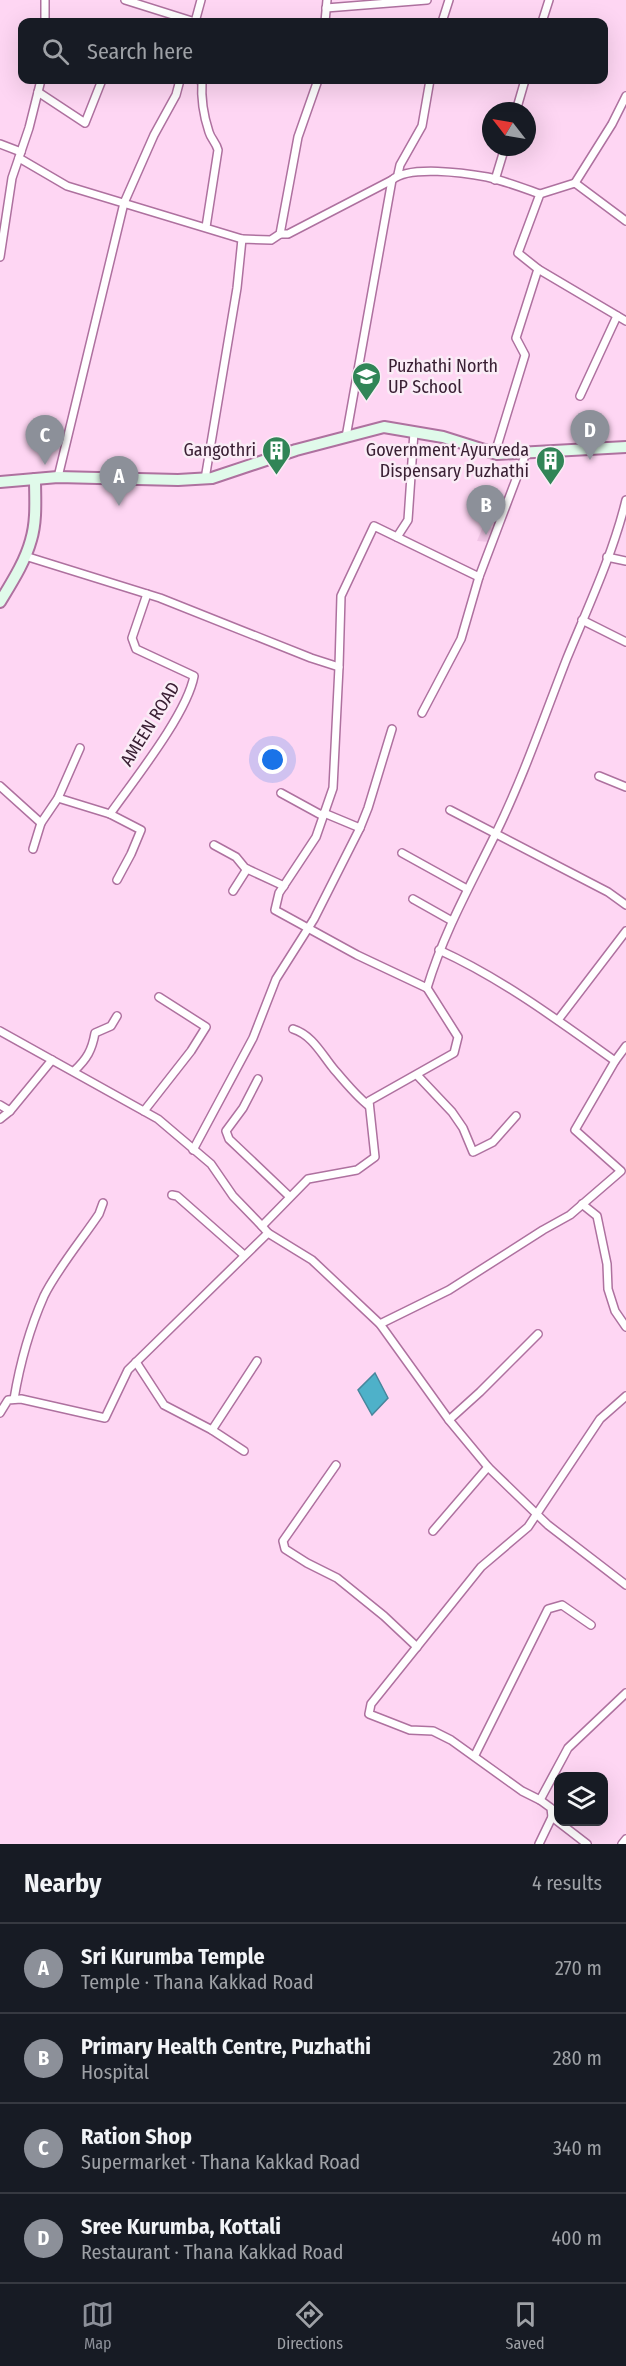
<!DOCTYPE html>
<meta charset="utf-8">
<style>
:root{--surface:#171b24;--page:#20242c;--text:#f1f3f6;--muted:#9ea1a6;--line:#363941;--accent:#8c9099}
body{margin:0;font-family:"Fira Sans Condensed",sans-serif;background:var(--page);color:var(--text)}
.controls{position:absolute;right:18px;bottom:18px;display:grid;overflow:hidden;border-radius:12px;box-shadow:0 6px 24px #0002}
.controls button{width:54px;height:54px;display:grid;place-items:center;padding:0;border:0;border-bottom:2px solid var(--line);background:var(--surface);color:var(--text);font:30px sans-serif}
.compass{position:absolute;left:482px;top:102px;width:54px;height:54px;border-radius:50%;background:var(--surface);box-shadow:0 6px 24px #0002;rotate:301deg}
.you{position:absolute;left:273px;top:760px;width:21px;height:21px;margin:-15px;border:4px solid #fff;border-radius:50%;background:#1a73e8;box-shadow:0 0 0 9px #1a73e833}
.badge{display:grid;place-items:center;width:39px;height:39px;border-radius:50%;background:var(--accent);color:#fff;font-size:20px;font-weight:700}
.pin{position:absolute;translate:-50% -50px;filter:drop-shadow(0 2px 3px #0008)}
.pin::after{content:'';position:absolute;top:32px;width:21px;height:18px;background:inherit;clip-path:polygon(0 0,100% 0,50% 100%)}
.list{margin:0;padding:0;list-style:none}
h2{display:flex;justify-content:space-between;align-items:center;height:78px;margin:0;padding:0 24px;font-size:26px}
h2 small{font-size:20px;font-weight:400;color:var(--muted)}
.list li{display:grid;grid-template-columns:39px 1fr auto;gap:18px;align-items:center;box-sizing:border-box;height:90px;padding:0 24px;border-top:2px solid var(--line)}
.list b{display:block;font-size:22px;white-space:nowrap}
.list p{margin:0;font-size:20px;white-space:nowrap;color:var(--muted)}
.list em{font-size:20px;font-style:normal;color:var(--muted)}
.icon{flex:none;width:33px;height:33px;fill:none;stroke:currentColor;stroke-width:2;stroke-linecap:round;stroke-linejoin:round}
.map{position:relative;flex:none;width:626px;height:1844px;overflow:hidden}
.search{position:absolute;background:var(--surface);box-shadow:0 6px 24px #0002;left:18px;right:18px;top:18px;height:66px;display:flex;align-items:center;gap:15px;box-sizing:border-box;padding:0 21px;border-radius:12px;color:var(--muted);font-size:22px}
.sheet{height:438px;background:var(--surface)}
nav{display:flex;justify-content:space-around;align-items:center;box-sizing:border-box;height:84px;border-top:2px solid var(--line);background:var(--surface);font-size:16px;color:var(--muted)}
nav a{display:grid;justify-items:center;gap:3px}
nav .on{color:var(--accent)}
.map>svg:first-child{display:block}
.built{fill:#f1c5e6}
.water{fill:#4eb1c9;stroke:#48869c;stroke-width:1.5}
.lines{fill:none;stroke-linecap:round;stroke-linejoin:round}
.street-casing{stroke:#ae719f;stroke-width:10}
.secondary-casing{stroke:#ae719f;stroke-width:14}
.street{stroke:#fff;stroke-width:7}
.secondary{stroke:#e0faea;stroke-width:10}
.labels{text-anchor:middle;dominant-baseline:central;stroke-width:5;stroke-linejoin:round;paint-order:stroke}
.poi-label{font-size:18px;fill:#3a2034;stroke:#faecf6;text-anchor:end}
.street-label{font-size:18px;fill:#3a2034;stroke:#faecf6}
</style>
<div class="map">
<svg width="626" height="1844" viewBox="0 0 626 1844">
<rect width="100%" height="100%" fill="#fed6f3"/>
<!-- built -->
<path class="built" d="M484,524L494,529L489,542L477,541Z"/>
<!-- water -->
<path class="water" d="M375,1373L388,1398L372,1415L358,1390Z"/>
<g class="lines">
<defs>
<g id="street">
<path d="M125,0L195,22"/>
<path d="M326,8L427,0"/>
<path d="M45,22V0"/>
<path d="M195,22L201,0"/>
<path d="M325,22L327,0"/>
<path d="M442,22L449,0"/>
<path d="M542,22L549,0"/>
<path d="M199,80L202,81C201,97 204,117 209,132C211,139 216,142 218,150L206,227"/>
<path d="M38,92L85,123L102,80"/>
<path d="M516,111L525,80"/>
<path d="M0,144L21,152"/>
<path d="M19,158L67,186L242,239"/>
<path d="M398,174L400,165L422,126L430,80"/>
<path d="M495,180L505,147"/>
<path d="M575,183L612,124L626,96"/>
<path d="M280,234H288L392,180"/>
<path d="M0,257L12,178L29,128L41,80"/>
<path d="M538,269L626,321"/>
<path d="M580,396L617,316"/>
<path d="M346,437L392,180C409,165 465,173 487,177C505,181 523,188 540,194"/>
<path d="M495,453L525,355L516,338L538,269L518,253L540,194L575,183L626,221"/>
<path d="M58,477L124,203L154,135L176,95L180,80"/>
<path d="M205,479L237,288L242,239L271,240L280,234L298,137L318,80"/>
<path d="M397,537L408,520L414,432"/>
<path d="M25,556L160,598L311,658L339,667L333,788L316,837L279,893L275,910L357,955L427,988"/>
<path d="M607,557L626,561"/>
<path d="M582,620L626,642"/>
<path d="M339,667L341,596L374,526L479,577L526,453"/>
<path d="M422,713L461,639L479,577"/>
<path d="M599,776L626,787"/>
<path d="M0,786L41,823L58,798L80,748"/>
<path d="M281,793L323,816"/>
<path d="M58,798L110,814C134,780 187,714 194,676L136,649L132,638L147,594"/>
<path d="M450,810L608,892L626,905"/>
<path d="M324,813L360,828"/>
<path d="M110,814L141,830L131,854L117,880"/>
<path d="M214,845L236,857L245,868L284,886"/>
<path d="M33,849L41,823"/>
<path d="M402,853L467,889"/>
<path d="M233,891L247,869"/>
<path d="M413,899L452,921"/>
<path d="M558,1020L626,931"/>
<path d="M293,1029C312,1035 321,1053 333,1068C344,1081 356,1096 369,1106"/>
<path d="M0,1031L158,1119L211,1164L233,1196L262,1226"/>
<path d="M615,1061L626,1046"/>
<path d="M74,1071C87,1059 92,1050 95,1033L111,1026L117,1016"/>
<path d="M417,1075L452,1112L463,1128L473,1152L493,1142L516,1116"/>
<path d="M258,1079L243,1108L226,1131L229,1139L289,1196"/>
<path d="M0,1105L10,1111"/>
<path d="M144,1111L191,1051L206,1027L159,997"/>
<path d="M0,1119L10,1111L52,1060"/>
<path d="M193,1150L253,1038L276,979L314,919L360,828L368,808L392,729"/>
<path d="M172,1195L177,1196L244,1255"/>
<path d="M582,1204L597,1216L607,1264L608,1289L615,1311L626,1327"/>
<path d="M268,1233L312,1260L380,1324L449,1420L488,1467L548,1525L626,1585"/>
<path d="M380,1324L449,1290L543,1230L570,1215L621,1171L575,1130L615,1061C559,1021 501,978 439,950"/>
<path d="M136,1362L164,1405L212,1430L244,1451"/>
<path d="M14,1399C20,1363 29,1330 44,1296C56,1271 83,1238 99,1214L103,1203"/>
<path d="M0,1413L8,1400L21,1399L105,1418L128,1370L268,1233L262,1226L308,1179L357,1170L375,1157L369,1101L454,1053L458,1037L427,988C444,932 469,888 495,835C523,778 544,717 567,658C588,607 613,554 626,500"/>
<path d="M449,1420L480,1392L538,1334"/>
<path d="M212,1430L257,1361"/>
<path d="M336,1465L283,1541L285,1549L307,1563L337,1578L384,1616L417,1647"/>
<path d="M433,1531L488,1467"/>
<path d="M475,1755L548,1609L562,1605L591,1625"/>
<path d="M540,1800L568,1748L626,1693"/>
<path d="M552,1817L587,1844"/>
<path d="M539,1844L552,1817L551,1808L540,1800L522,1791L451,1740L433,1731L410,1730L369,1714L371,1704L481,1567L528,1527L600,1419L626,1396"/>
<path d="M622,1844L626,1839"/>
</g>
<g id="secondary">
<path d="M0,482L58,477L178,480L212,478L296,450L384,427L443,437L497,454L626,447"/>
<path d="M0,602C12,582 25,562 31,540C37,520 35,498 35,479"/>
</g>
</defs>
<!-- street casing -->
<use href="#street" class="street-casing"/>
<!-- secondary casing -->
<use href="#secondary" class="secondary-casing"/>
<!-- street -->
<use href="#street" class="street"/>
<!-- secondary -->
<use href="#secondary" class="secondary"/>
</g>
<!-- icons -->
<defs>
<symbol id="school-pin" viewBox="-11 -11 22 30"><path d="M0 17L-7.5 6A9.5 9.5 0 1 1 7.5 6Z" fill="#318557" stroke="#faecf6"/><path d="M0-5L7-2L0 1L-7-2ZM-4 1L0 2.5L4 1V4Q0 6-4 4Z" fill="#fff"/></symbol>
<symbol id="building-pin" viewBox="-11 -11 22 30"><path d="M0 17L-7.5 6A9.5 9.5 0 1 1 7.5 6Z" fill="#318557" stroke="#faecf6"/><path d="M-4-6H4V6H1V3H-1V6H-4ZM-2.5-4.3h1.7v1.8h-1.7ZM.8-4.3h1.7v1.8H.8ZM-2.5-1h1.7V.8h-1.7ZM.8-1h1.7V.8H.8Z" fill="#fff"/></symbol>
</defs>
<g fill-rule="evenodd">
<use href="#school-pin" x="350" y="360" width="33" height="45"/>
<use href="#building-pin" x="260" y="434" width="33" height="45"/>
<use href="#building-pin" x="534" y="444" width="33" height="45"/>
</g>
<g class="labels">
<!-- poi labels -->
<g class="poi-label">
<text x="388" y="366" text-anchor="start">Puzhathi North<tspan x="388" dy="21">UP School</tspan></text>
<text x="256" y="450">Gangothri</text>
<text x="529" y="450">Government Ayurveda<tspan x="529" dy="21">Dispensary Puzhathi</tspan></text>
</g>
<!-- street labels -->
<g class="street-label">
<text transform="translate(150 724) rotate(-58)">AMEEN ROAD</text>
</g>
</g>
</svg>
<div class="controls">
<button><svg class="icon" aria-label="layers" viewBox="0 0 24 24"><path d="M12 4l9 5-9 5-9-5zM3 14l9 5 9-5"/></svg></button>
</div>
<svg class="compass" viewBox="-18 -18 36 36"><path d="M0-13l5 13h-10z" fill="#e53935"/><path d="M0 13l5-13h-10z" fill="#9ea1a6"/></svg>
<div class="you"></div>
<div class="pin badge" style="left:119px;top:506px">A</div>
<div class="pin badge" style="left:486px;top:535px">B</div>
<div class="pin badge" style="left:45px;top:465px">C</div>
<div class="pin badge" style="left:590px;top:460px">D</div>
<div class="search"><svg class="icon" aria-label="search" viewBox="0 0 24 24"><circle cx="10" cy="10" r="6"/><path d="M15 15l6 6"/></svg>Search here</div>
</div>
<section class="sheet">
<h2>Nearby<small>4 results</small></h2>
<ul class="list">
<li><span class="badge">A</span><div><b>Sri Kurumba Temple</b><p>Temple · Thana Kakkad Road</p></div><em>270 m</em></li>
<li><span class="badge">B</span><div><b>Primary Health Centre, Puzhathi</b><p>Hospital</p></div><em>280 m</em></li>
<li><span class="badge">C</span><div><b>Ration Shop</b><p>Supermarket · Thana Kakkad Road</p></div><em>340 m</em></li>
<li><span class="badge">D</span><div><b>Sree Kurumba, Kottali</b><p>Restaurant · Thana Kakkad Road</p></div><em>400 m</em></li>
</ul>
</section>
<nav>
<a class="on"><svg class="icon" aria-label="map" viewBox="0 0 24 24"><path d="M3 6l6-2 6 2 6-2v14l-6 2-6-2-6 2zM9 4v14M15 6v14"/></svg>Map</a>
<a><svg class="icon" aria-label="directions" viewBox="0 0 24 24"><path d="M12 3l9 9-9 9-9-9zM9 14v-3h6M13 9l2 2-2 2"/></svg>Directions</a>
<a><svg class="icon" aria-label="saved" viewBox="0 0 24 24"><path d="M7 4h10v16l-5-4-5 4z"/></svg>Saved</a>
</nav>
